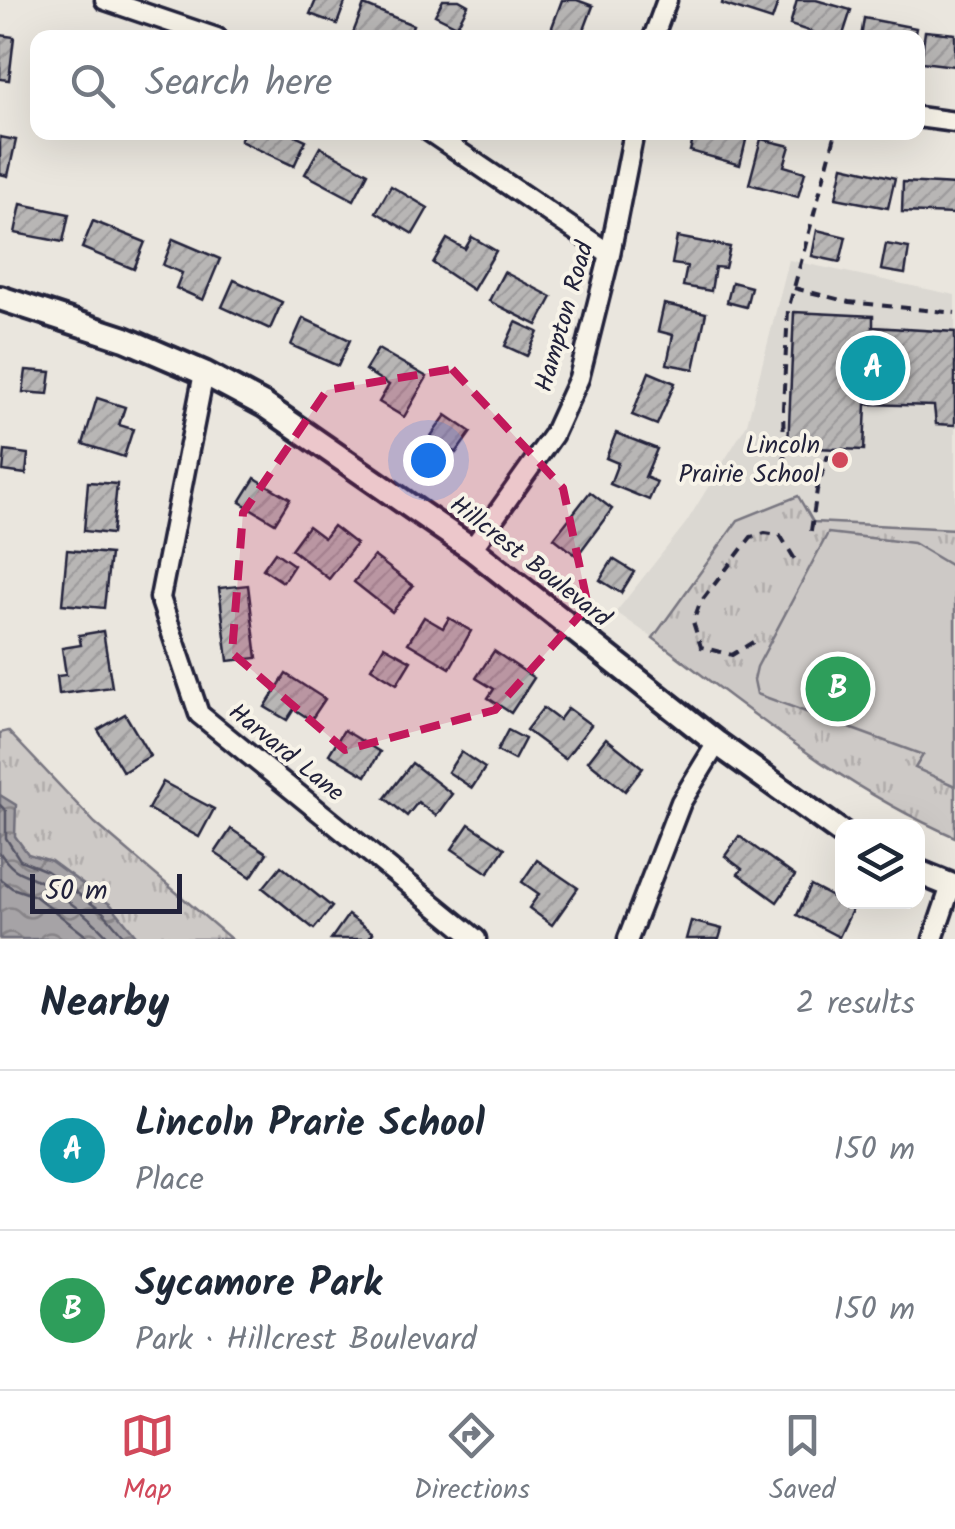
<!DOCTYPE html>
<meta charset="utf-8">
<style>
:root{--surface:#fff;--page:#f6f6f7;--text:#1f2937;--muted:#747a83;--line:#e0e1e3;--accent:#d1495b}
body{margin:0;font-family:Kalam,sans-serif;background:var(--page);color:var(--text)}
.controls{position:absolute;right:30px;bottom:30px;display:grid;overflow:hidden;border-radius:20px;box-shadow:0 10px 40px #0002}
.controls button{width:90px;height:90px;display:grid;place-items:center;padding:0;border:0;border-bottom:2px solid var(--line);background:var(--surface);color:var(--text);font:50px sans-serif}
.scale{position:absolute;left:30px;bottom:25px;width:152px;box-sizing:border-box;padding-left:10px;border:5px solid #22223b;border-top:0;font-size:28px;line-height:35px;white-space:nowrap;color:#22223b;-webkit-text-stroke:8px #f7f3e8;paint-order:stroke}
.you{position:absolute;left:428px;top:460px;width:35px;height:35px;margin:-25px;border:8px solid #fff;border-radius:50%;background:#1a73e8;box-shadow:0 0 0 15px #1a73e833}
.badge{display:grid;place-items:center;width:65px;height:65px;border-radius:50%;background:var(--accent);color:#fff;font-size:32px;font-weight:700}
.pin{position:absolute;translate:-50% -50%;border:5px solid #fff;box-shadow:0 2px 10px #0006}
.list{margin:0;padding:0;list-style:none}
h2{display:flex;justify-content:space-between;align-items:center;height:130px;margin:0;padding:0 40px;font-size:42px}
h2 small{font-size:32px;font-weight:400;color:var(--muted)}
.list li{display:grid;grid-template-columns:65px 1fr auto;gap:30px;align-items:center;box-sizing:border-box;height:160px;padding:0 40px;border-top:2px solid var(--line)}
.list b{display:block;font-size:38px;white-space:nowrap}
.list p{margin:0;font-size:32px;white-space:nowrap;color:var(--muted)}
.list em{font-size:32px;font-style:normal;color:var(--muted)}
.icon{flex:none;width:55px;height:55px;fill:none;stroke:currentColor;stroke-width:2;stroke-linecap:round;stroke-linejoin:round}
.map{position:relative;flex:none;width:955px;height:939px;overflow:hidden}
.search{position:absolute;background:var(--surface);box-shadow:0 10px 40px #0002;left:30px;right:30px;top:30px;height:110px;display:flex;align-items:center;gap:25px;box-sizing:border-box;padding:0 35px;border-radius:20px;color:var(--muted);font-size:38px}
.sheet{height:450px;background:var(--surface)}
nav{display:flex;justify-content:space-around;align-items:center;box-sizing:border-box;height:140px;border-top:2px solid var(--line);background:var(--surface);font-size:28px;color:var(--muted)}
nav a{display:grid;justify-items:center;gap:5px}
nav .on{color:var(--accent)}
.map>svg:first-child{display:block}
.built{fill:#dbd8d2}
.park{fill:url(#park-tufts);stroke:#787680;stroke-width:2.5}
.pitch{fill:#cdc9c6;stroke:#787680;stroke-width:2.5}
.water{fill:url(#water-waves);stroke:#716f7b;stroke-width:2.5}
.lines{fill:none;stroke-linecap:round;stroke-linejoin:round}
.shore{stroke:#575666;stroke-width:2.5}
.building{fill:url(#building-hatch);stroke:#22223b;stroke-width:2.5}
.minor-casing{stroke:#22223b;stroke-width:25}
.tertiary-casing{stroke:#22223b;stroke-width:30}
.path{stroke:#22223b;stroke-width:4;stroke-dasharray:10 8;stroke-linecap:butt}
.minor{stroke:#f7f3e8;stroke-width:18}
.tertiary{stroke:#f7f3e8;stroke-width:22}
.marked{fill:#c2185b;fill-opacity:0.2;stroke:#c2185b;stroke-width:8;stroke-dasharray:20 12;stroke-linejoin:round}
.poi-dot{fill:#d1495b;stroke:#f7f3e8;stroke-width:4}
.labels{text-anchor:middle;dominant-baseline:central;stroke-width:8;stroke-linejoin:round;paint-order:stroke}
.street-label{font-size:25px;fill:#22223b;stroke:#f7f3e8}
.poi-label{font-size:25px;fill:#22223b;stroke:#f7f3e8;text-anchor:end}
</style>
<div class="map">
<svg width="955" height="939" viewBox="0 0 955 939">
<defs>
<pattern id="park-tufts" width="24" height="20" patternUnits="userSpaceOnUse" patternTransform="scale(2.5)"><rect width="24" height="20" fill="#cdc9c6"/><path d="M3 7l-1-3M5 7V3M7 7l1-3M15 17l-1-3M17 17v-4M19 17l1-3" fill="none" stroke="#b0acab"/></pattern>
<pattern id="water-waves" width="16" height="10" patternUnits="userSpaceOnUse" patternTransform="scale(2.5)"><rect width="16" height="10" fill="#a6a3a6"/><path d="M0 5q4-4 8 0t8 0" fill="none" stroke="#878488"/></pattern>
<pattern id="building-hatch" width="6" height="6" patternUnits="userSpaceOnUse" patternTransform="scale(2.5)"><rect width="6" height="6" fill="#b8b6b5"/><path d="M-1 1l2-2M0 6l6-6M5 7l2-2" fill="none" stroke="#9e9c9d"/></pattern>
</defs>
<rect width="100%" height="100%" fill="#eae6de"/>
<filter id="ink" filterUnits="userSpaceOnUse"><feTurbulence type="fractalNoise" baseFrequency=".01" numOctaves="2"/><feDisplacementMap in="SourceGraphic" scale="20" xChannelSelector="R" yChannelSelector="G"/><feConvolveMatrix kernelMatrix="1 2 1 2 8 2 1 2 1" color-interpolation-filters="sRGB"/></filter>
<g filter="url(#ink)">
<!-- built -->
<path class="built" d="M789,260L955,295V530L813,522L797,496L738,520L653,638L616,612L686,523L747,424Z"/>
<!-- park -->
<g class="park">
<path d="M798,496L813,522L955,529V837C844,789 749,710 653,638L738,520Z"/>
<path d="M8,731L95,823L231,939H0V733Z"/>
</g>
<!-- pitch -->
<path class="pitch" d="M828,533L913,543L955,568V786L915,768L923,755L757,694L754,680L757,667Z"/>
<!-- water -->
<path class="water" d="M0,795L16,805L15,836L28,854L51,861L111,905L139,939H0Z"/>
<g class="lines">
<!-- shore -->
<g class="shore">
<path d="M0,805L6,811V838L20,860L47,871L103,912L126,939"/>
<path d="M0,853C18,879 24,870 46,885C69,901 92,918 110,939"/>
<path d="M0,879L12,888L35,896L90,939"/>
</g>
</g>
<!-- building -->
<g class="building">
<path d="M316,0H346L337,24L310,14Z"/>
<path d="M443,0H459L468,5L457,26L435,15Z"/>
<path d="M562,0H577L593,6L581,38H548Z"/>
<path d="M723,0H779L772,20L722,4Z"/>
<path d="M797,0H816L851,10L842,38H830L790,25Z"/>
<path d="M364,5L413,25L408,38H365L353,33Z"/>
<path d="M864,18L916,28L914,38H861Z"/>
<path d="M925,31L955,34V66L921,62Z"/>
<path d="M0,35L14,37L9,80L0,79Z"/>
<path d="M244,132H289L306,140L294,166L240,141Z"/>
<path d="M695,132H734L747,136L740,165L690,151Z"/>
<path d="M0,137L16,140L8,176L0,174Z"/>
<path d="M761,139L790,146L784,166L805,172L798,197L749,184Z"/>
<path d="M320,147L368,173L354,200L305,174Z"/>
<path d="M843,166L895,178L888,208L836,198Z"/>
<path d="M903,182L955,185L954,214L902,212Z"/>
<path d="M391,186L428,208L413,234L376,212Z"/>
<path d="M21,204L69,214L63,242L15,233Z"/>
<path d="M93,221L145,242L134,269L82,248Z"/>
<path d="M817,230L846,237L840,262L812,256Z"/>
<path d="M472,237L496,251L473,290L433,263L447,239L465,249Z"/>
<path d="M677,237L730,247L725,268L715,267L711,291L683,286L687,266L672,264Z"/>
<path d="M173,239L220,259L203,300L176,288L182,273L163,265Z"/>
<path d="M886,244L909,248L905,274L881,270Z"/>
<path d="M504,272L552,297L537,325L489,301Z"/>
<path d="M234,280L282,302L270,329L222,307Z"/>
<path d="M732,282L751,287L746,307L727,302Z"/>
<path d="M664,304L706,313L694,369L667,364L673,335L658,331Z"/>
<path d="M794,312L873,316V327L955,332V425L936,424L934,406L866,404L864,450L788,447Z"/>
<path d="M303,318L350,340L338,366L291,345Z"/>
<path d="M516,322L538,332L527,356L505,346Z"/>
<path d="M378,349L427,377L404,417L379,402L389,385L365,370Z"/>
<path d="M26,370L51,372L48,394L23,392Z"/>
<path d="M649,372L675,383L657,425L632,415Z"/>
<path d="M97,398L125,407L119,425L133,429L124,457L83,444Z"/>
<path d="M446,415L471,432L456,453L431,436Z"/>
<path d="M616,433L657,449L645,477L657,482L649,500L610,484L618,463L606,458Z"/>
<path d="M5,451L28,454L26,474L3,471Z"/>
<path d="M255,478L290,499L275,523L240,502Z"/>
<path d="M88,482L117,484L112,534L84,531Z"/>
<path d="M590,492L612,509L577,556L554,538Z"/>
<path d="M308,526L324,538L333,526L356,544L329,579L291,549Z"/>
<path d="M67,550L110,554L104,608L62,604Z"/>
<path d="M275,552L294,565L283,582L263,569Z"/>
<path d="M374,556L413,586L392,612L354,582Z"/>
<path d="M613,559L634,572L621,593L600,580Z"/>
<path d="M248,585L257,658L228,661L219,588Z"/>
<path d="M424,617L443,628L449,618L471,631L450,668L408,643Z"/>
<path d="M103,631L112,687L59,694L57,676L66,675L62,648L81,645L79,635Z"/>
<path d="M384,646L411,661L397,684L371,668Z"/>
<path d="M494,651L534,678L511,713L488,698L494,689L476,678Z"/>
<path d="M286,674L325,699L311,720L294,709L287,720L265,707Z"/>
<path d="M543,708L559,720L568,708L591,725L565,759L526,730Z"/>
<path d="M125,714L150,756L123,772L98,730Z"/>
<path d="M344,730L380,752L366,776L329,754Z"/>
<path d="M508,730L525,739L514,760L497,751Z"/>
<path d="M606,738L643,768L625,791L588,761Z"/>
<path d="M461,752L485,768L472,788L448,772Z"/>
<path d="M412,763L452,794L436,816L418,802L407,816L385,798Z"/>
<path d="M163,782L214,809L199,837L148,809Z"/>
<path d="M469,824L505,848L488,873L452,849Z"/>
<path d="M231,829L267,853L251,877L215,853Z"/>
<path d="M739,836L795,876L777,902L738,874L742,869L725,856Z"/>
<path d="M537,860L578,888L552,925L529,908L539,894L522,882Z"/>
<path d="M281,866L332,907L314,929L263,888Z"/>
<path d="M811,886L853,908L839,937L797,915Z"/>
<path d="M348,915L373,933L368,939H331Z"/>
<path d="M691,921L722,929L719,939H686Z"/>
</g>
<g class="lines">
<defs>
<g id="minor">
<path d="M105,0L217,38"/>
<path d="M653,38L667,0"/>
<path d="M918,117L955,122"/>
<path d="M430,132L610,254"/>
<path d="M204,373L160,598L199,714L476,939"/>
<path d="M472,549L553,435L579,378L610,254L634,132"/>
<path d="M628,939L681,802L717,743"/>
<path d="M933,939L951,886"/>
</g>
<g id="tertiary">
<path d="M0,298L125,339L204,373L264,405L472,549L717,743L842,833"/>
<path d="M918,872L955,887"/>
</g>
</defs>
<!-- minor casing -->
<use href="#minor" class="minor-casing"/>
<!-- tertiary casing -->
<use href="#tertiary" class="tertiary-casing"/>
<!-- path -->
<g class="path">
<path d="M794,288L849,302L955,313"/>
<path d="M785,483L783,408L788,310L836,132"/>
<path d="M811,531L817,490L828,455"/>
<path d="M753,642L732,655L701,647L693,622L700,603L751,537L765,533L780,535L796,561"/>
</g>
<!-- minor -->
<use href="#minor" class="minor"/>
<!-- tertiary -->
<use href="#tertiary" class="tertiary"/>
</g>
</g>
<!-- marked area -->
<path class="marked" d="M452,369L563,488L588,606L495,710L345,750L232,653L243,513L327,390Z"/>
<!-- markers -->
<circle class="poi-dot" cx="840" cy="460" r="10"/>
<g class="labels">
<!-- street labels -->
<g class="street-label">
<text transform="translate(565 317) rotate(-74)">Hampton Road</text>
<text transform="translate(530 562) rotate(38)">Hillcrest Boulevard</text>
<text transform="translate(286 753) rotate(39)">Harvard Lane</text>
</g>
<!-- poi labels -->
<g class="poi-label">
<text x="820" y="446">Lincoln<tspan x="820" dy="29">Prairie School</tspan></text>
</g>
</g>
</svg>
<div class="controls">
<button><svg class="icon" aria-label="layers" viewBox="0 0 24 24"><path d="M12 4l9 5-9 5-9-5zM3 14l9 5 9-5"/></svg></button>
</div>
<div class="scale">50 m</div>
<div class="you"></div>
<div class="pin badge" style="left:873px;top:368px;background:#0f9aa8">A</div>
<div class="pin badge" style="left:838px;top:689px;background:#2e9e5b">B</div>
<div class="search"><svg class="icon" aria-label="search" viewBox="0 0 24 24"><circle cx="10" cy="10" r="6"/><path d="M15 15l6 6"/></svg>Search here</div>
</div>
<section class="sheet">
<h2>Nearby<small>2 results</small></h2>
<ul class="list">
<li><span class="badge" style="background:#0f9aa8">A</span><div><b>Lincoln Prarie School</b><p>Place</p></div><em>150 m</em></li>
<li><span class="badge" style="background:#2e9e5b">B</span><div><b>Sycamore Park</b><p>Park · Hillcrest Boulevard</p></div><em>150 m</em></li>
</ul>
</section>
<nav>
<a class="on"><svg class="icon" aria-label="map" viewBox="0 0 24 24"><path d="M3 6l6-2 6 2 6-2v14l-6 2-6-2-6 2zM9 4v14M15 6v14"/></svg>Map</a>
<a><svg class="icon" aria-label="directions" viewBox="0 0 24 24"><path d="M12 3l9 9-9 9-9-9zM9 14v-3h6M13 9l2 2-2 2"/></svg>Directions</a>
<a><svg class="icon" aria-label="saved" viewBox="0 0 24 24"><path d="M7 4h10v16l-5-4-5 4z"/></svg>Saved</a>
</nav>
